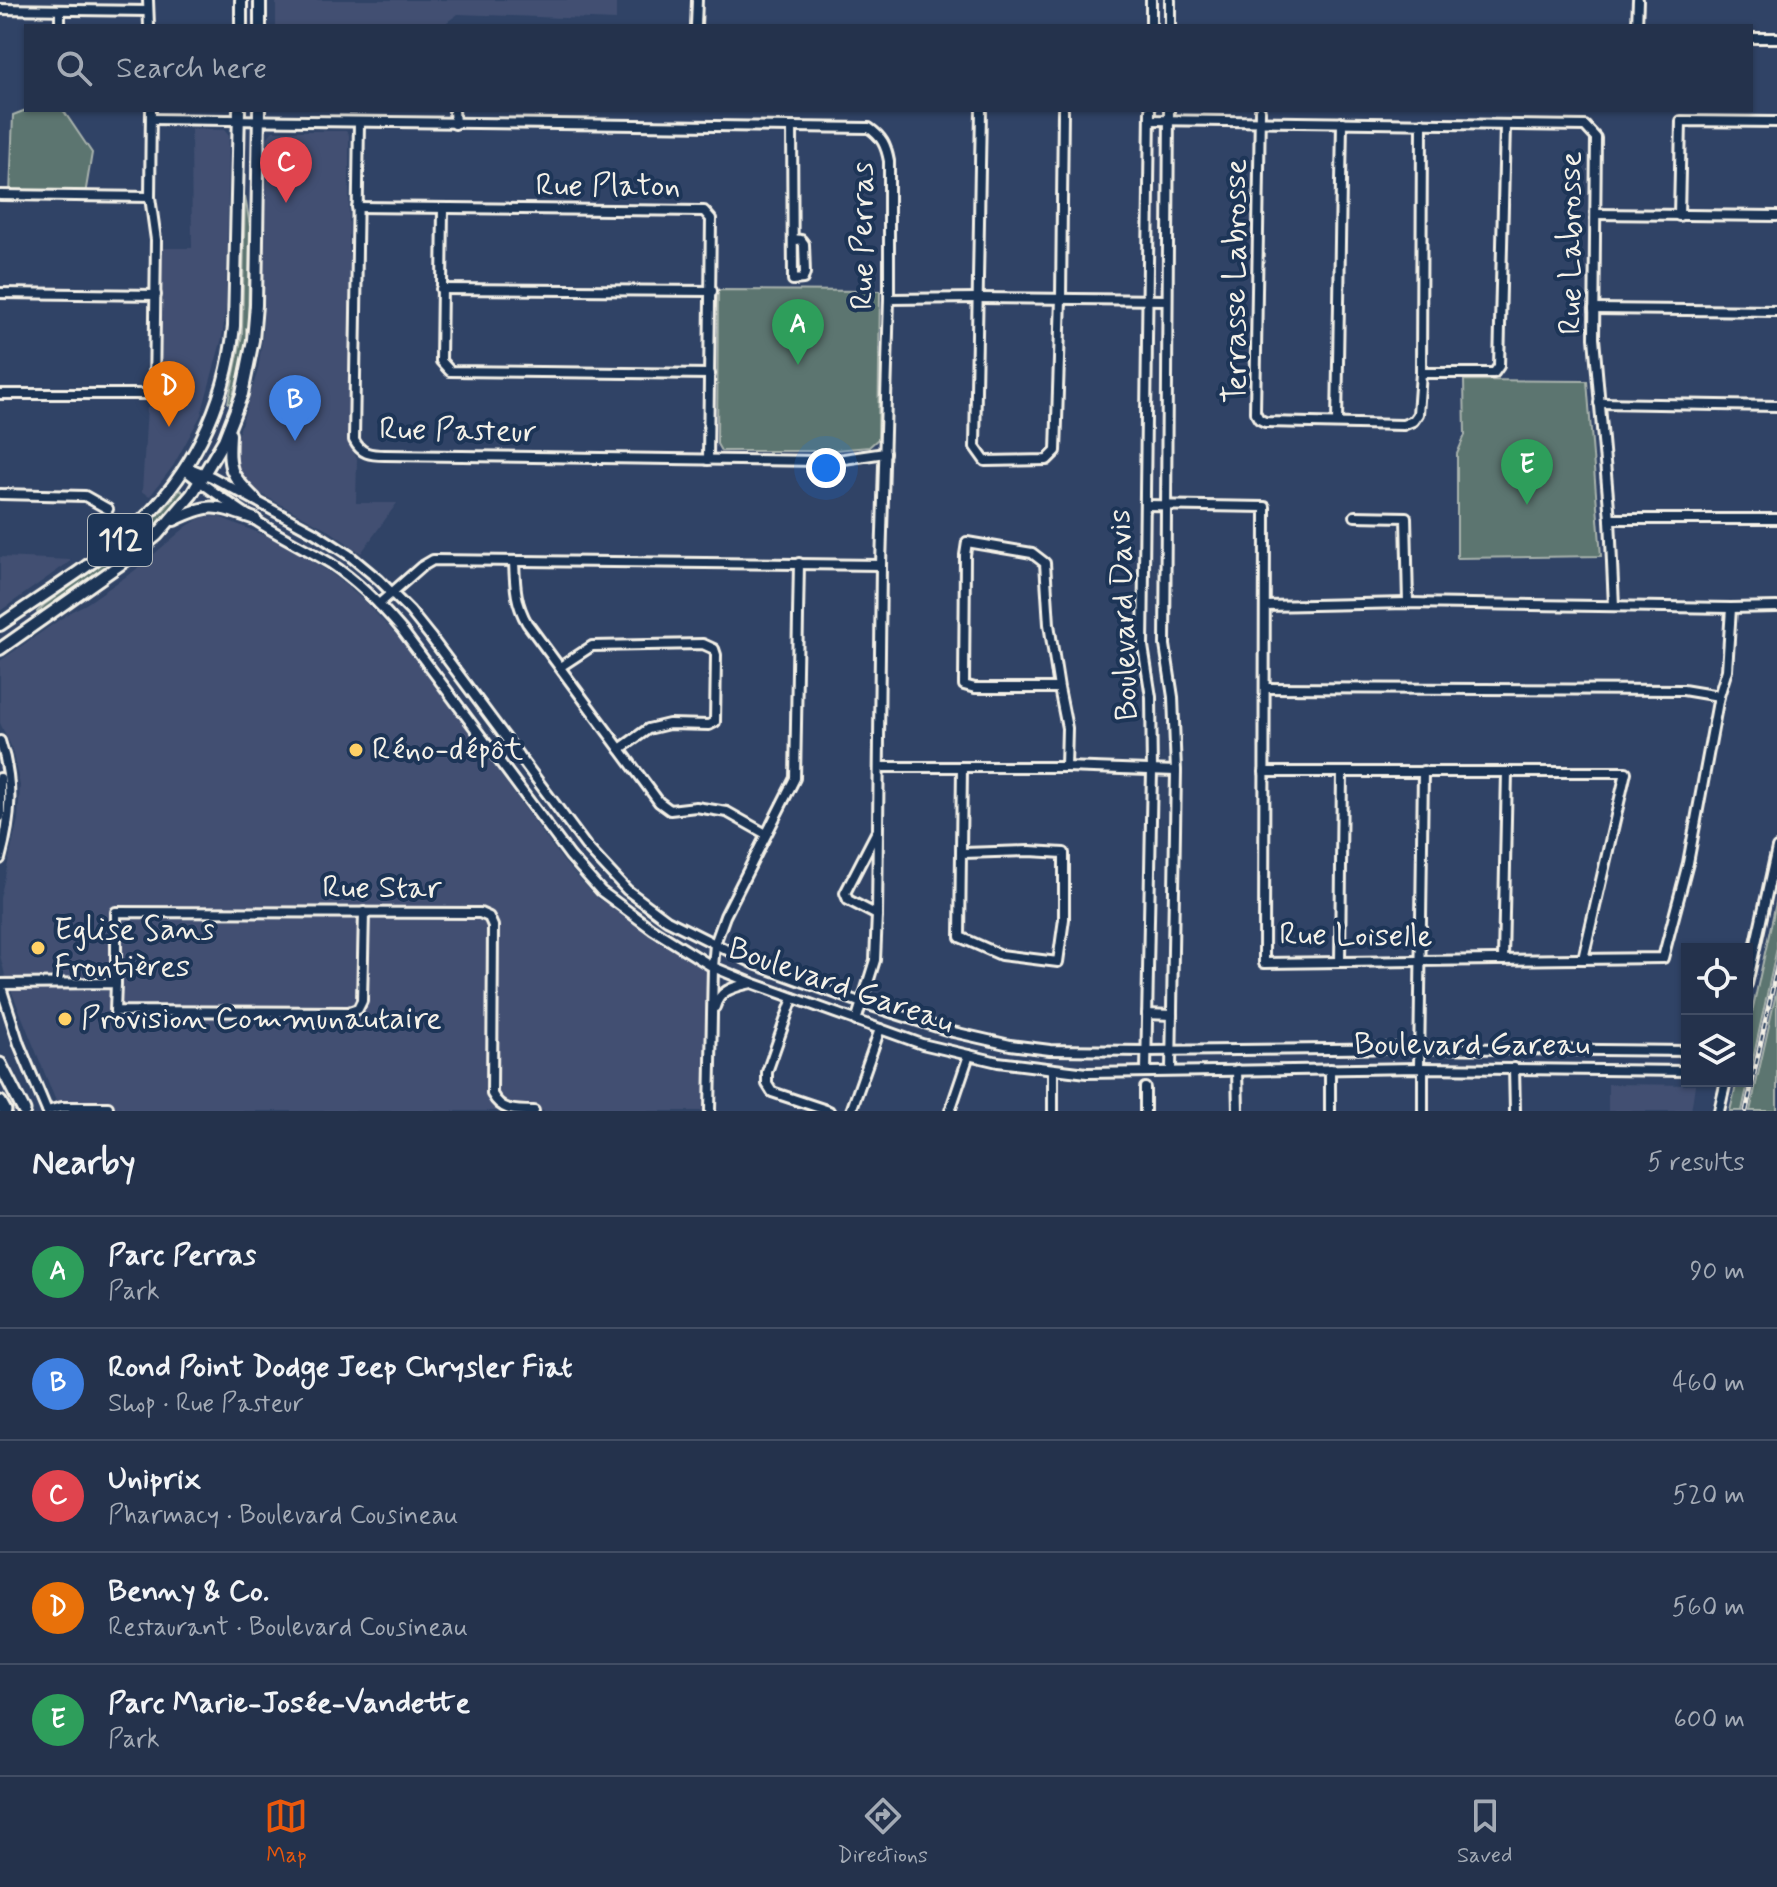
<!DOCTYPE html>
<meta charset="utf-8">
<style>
:root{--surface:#24324c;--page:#303e56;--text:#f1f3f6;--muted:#a3aab5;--line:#414d64;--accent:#ea580c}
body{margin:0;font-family:Mynerve,sans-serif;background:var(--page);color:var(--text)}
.controls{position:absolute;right:24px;bottom:24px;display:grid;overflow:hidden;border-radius:0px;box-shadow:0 2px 6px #0004}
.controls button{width:72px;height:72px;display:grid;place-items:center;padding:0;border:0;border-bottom:2px solid var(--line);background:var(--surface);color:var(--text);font:40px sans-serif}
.you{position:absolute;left:826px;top:468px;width:28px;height:28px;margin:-20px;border:6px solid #fff;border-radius:50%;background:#1a73e8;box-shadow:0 0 0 12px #1a73e833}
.badge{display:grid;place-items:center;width:52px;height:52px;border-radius:50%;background:var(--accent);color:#fff;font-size:26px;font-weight:700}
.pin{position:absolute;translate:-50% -66px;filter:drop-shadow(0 2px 4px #0008)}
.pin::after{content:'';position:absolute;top:42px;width:28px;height:24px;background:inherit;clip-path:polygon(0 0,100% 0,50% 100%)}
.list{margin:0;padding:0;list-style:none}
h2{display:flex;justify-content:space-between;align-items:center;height:104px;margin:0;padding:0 32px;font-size:34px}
h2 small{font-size:26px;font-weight:400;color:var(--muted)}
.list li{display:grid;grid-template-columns:52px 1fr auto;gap:24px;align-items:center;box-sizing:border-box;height:112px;padding:0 32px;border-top:2px solid var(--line)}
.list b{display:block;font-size:30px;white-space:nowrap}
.list p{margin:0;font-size:26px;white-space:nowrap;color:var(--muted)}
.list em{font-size:26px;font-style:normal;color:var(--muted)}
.icon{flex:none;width:44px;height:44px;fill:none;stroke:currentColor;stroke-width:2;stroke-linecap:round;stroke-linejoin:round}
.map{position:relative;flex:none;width:1777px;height:1111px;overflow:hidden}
.search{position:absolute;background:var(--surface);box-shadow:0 2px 6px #0004;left:24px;right:24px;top:24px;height:88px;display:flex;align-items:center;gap:20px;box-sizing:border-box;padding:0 28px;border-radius:0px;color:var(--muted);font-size:30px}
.sheet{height:664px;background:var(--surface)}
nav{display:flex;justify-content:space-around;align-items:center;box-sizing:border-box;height:112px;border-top:2px solid var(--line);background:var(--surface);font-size:22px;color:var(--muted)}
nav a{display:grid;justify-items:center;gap:4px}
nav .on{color:var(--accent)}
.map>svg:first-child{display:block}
.built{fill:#425072}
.green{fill:#5c7470;stroke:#a8b2ac;stroke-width:2}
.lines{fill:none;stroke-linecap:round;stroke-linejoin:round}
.minor-casing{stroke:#f4f1e8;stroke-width:14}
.major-casing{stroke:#f4f1e8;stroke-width:16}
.highway-casing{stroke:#f4f1e8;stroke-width:17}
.minor{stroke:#1d3557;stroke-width:8}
.major{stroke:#1d3557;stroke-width:10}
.highway{stroke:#1d3557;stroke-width:11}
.rail-casing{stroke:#f4f1e8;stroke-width:5}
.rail{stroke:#1d3557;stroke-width:2;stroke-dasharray:6;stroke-linecap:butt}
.poi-dot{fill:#ffd166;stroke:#1d3557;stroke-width:3}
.labels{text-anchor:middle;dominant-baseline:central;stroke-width:8;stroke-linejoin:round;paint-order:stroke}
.shield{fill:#1d3557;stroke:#b4b9bc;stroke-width:2}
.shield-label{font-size:30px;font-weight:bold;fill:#f4f1e8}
.street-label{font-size:32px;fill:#f4f1e8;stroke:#1d3557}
.poi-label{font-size:32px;fill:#f4f1e8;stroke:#1d3557;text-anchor:start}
</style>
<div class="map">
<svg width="1777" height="1111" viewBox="0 0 1777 1111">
<rect width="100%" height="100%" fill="#304366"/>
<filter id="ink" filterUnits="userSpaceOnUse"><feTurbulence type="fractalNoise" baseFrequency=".0125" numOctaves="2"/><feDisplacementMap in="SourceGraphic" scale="16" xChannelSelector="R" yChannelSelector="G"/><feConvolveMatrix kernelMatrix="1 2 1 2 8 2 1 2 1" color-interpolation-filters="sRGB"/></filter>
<g filter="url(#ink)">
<!-- built -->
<g class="built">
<path d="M276,0H616V20L458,14L447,22V26H276Z"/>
<path d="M191,129L224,130L229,136L226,306L222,338L201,415L173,466L150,496L142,492L147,407L162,405V248H192Z"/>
<path d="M273,131H346L349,135V443L357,459L356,503H397L361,553L327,529L261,494L241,476L235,460V445L258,370L263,334L267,138Z"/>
<path d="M217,516L286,544L332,574L362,599L405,644L563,861L597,898L713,969V1111H60L5,975L0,955V898L18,820L20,785L11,746L0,723V661L72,611L86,604L134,571L186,527L202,517Z"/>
<path d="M0,557L72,560L0,611Z"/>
<path d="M1608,1084L1695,1085L1691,1111H1608Z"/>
</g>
<!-- green -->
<g class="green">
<path d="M26,110H63L92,153L85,195H10L13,115Z"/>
<path d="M245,196L250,226L248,327L246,328C251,353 234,383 231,404L228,403L242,335Z"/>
<path d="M718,290L880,291L878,439L869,447L824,451H721L717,444Z"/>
<path d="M1464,380L1587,381L1601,556L1457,558V454L1465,435Z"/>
<path d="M180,490L184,493C146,545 90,578 38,615L37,612L44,605C93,569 142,540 180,490Z"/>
<path d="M1777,898V948L1742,1111H1730L1737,1081H1747V1035Z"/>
<path d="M1777,989V1111H1750Z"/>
</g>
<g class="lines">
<defs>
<g id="minor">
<path d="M148,0L149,26"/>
<path d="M0,9L148,11"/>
<path d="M60,26V10"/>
<path d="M696,26L697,0"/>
<path d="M1151,26V0"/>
<path d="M1170,26V0"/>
<path d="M1637,26L1638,0"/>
<path d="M1751,38H1777"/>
<path d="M454,110L455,124"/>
<path d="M981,110L975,447L985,461L1047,460L1056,451L1061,298L1063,110"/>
<path d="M1169,110L1165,645L1173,697L1176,771L1171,1070"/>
<path d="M1260,110L1255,412L1259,419L1265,422L1403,425L1413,421L1418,414L1421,373L1422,123"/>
<path d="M151,119L869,128C882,137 886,145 889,161V299L881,565L877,915L875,960L856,1021"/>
<path d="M1150,120L1585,126L1596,138L1594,338L1610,519L1614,606"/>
<path d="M359,122L354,440C361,454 370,455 385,455L818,461L844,459L885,453"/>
<path d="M792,127L793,280L803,279L805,273L804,244L801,240L793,239"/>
<path d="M0,195L150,197"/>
<path d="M357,207L704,211L711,219L708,460"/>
<path d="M443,209L441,361L450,371L710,374"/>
<path d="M1596,214L1777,216"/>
<path d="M1679,216L1681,121L1777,122"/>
<path d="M441,289L712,291"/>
<path d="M0,293L156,295"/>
<path d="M889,299L978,298L1167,300"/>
<path d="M1594,309L1777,311"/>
<path d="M1421,373H1494L1499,366L1505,125"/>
<path d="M0,394H154L156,240L150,197L151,110"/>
<path d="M1599,403L1777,406"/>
<path d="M1337,423L1342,122"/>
<path d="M187,467L212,477L315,533L349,555L379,580L410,611L430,636L586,846L627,890L667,920L757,965L862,1003L953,1032L1010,1045L1050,1050L1147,1051L1419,1048L1687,1051"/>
<path d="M185,470C207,488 231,504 255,520C279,536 305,548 330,563C357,581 381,605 402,630L570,856L601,891L652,929L713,967L752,983L922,1044L998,1062L1087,1073L1419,1068L1687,1071"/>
<path d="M0,494L85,496L108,509"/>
<path d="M1145,505L1265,507L1264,963L1663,958L1688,863L1719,696L1727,670L1731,608"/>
<path d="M1355,516L1406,517L1408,603"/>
<path d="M1610,519H1777"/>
<path d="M514,562C515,584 515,603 527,623L659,802L670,810L696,807L727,812L766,834"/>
<path d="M379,604L421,567L433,560L881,565"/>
<path d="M1265,606L1408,603L1731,608L1777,607"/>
<path d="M560,667L592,646L703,644L714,649L716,655L715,722L709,725L669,724L648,729L620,749"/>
<path d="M1059,688H975L964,685L965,555L967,542L1032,553L1045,563L1049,624L1059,688L1067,728L1066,767"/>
<path d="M1266,688L1683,690L1719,696"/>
<path d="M0,741C14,782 11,818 0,859"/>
<path d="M879,767H1066L1176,771"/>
<path d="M962,767L960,937L1001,955L1058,962L1064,919V853L1030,851L963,853"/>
<path d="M1264,772H1626L1583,959"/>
<path d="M0,778V817"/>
<path d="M876,833L845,893L848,900L877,915"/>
<path d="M1503,960L1507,772"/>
<path d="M1340,962L1342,772"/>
<path d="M116,983V912L480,913L489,917L493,926L492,1094C501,1111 514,1111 534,1111"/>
<path d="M0,984L116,983L115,1011L349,1012L358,1009L362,1001L364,912"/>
<path d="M0,984L19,1044L47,1111"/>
<path d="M1747,984L1777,848"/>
<path d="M793,998L767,1072V1084L772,1092L829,1111"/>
<path d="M715,1007C720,989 735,987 751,983"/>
<path d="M1147,1014L1172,1015"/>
<path d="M1419,1068L1423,771"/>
<path d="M1514,1068L1515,1111"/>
<path d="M1237,1070L1238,1111"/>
<path d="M1146,1071L1152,770L1151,697L1143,646L1150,110"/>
<path d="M47,1111L62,1107H108"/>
<path d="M710,1111L713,967L715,944L725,916L795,778L799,563"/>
<path d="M851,1111L880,1029"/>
<path d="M950,1111L969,1055"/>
<path d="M1053,1111V1070"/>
<path d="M1145,1111V1088"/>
<path d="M1330,1111V1069"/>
<path d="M1423,1111V1068"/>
<path d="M1719,1111L1726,1081"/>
</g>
<g id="major">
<path d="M241,26V0"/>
<path d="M260,26V0"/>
<path d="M230,434C228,469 229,474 255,499"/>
<path d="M174,520C213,501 216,506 255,519"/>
<path d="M0,625C43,595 90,567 129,533C190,479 226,406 234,326L239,110"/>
<path d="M0,649L125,561L157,535L192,494L224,440L242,394L253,340L256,305L259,110"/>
</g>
<g id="highway">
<path d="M0,1064L24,1111"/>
<path d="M0,1102L5,1111"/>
</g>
</defs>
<!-- minor casing -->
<use href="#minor" class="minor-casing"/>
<!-- major casing -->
<use href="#major" class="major-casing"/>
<!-- highway casing -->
<use href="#highway" class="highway-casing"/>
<!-- minor -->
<use href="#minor" class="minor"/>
<!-- major -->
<use href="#major" class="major"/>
<!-- highway -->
<use href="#highway" class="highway"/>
<defs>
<path id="rail" d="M1746,1111L1777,967"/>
</defs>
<!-- rail casing -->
<use href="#rail" class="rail-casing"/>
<!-- rail -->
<use href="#rail" class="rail"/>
</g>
</g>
<!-- markers -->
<g class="poi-dot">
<circle cx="356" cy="750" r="8"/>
<circle cx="38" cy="948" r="8"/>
<circle cx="65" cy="1019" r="8"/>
</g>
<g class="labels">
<!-- shield labels -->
<rect class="shield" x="88" y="514" width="64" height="52" rx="6"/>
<g class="shield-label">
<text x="120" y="540">112</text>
</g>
<!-- street labels -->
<g class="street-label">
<text x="608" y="186">Rue Platon</text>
<text transform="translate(863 236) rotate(-90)">Rue Perras</text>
<text transform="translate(1571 243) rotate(-90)">Rue Labrosse</text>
<text transform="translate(1236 281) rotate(-90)">Terrasse Labrosse</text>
<text transform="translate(458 431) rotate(1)">Rue Pasteur</text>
<text transform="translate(1124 615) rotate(-92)">Boulevard Davis</text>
<text x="382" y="888">Rue Star</text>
<text transform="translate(1356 936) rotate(1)">Rue Loiselle</text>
<text transform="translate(841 986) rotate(19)">Boulevard Gareau</text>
<text x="1472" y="1045">Boulevard Gareau</text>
</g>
<!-- poi labels -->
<g class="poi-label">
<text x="372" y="750">Réno-dépôt</text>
<text x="54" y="930">Eglise Sans<tspan x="54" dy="37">Frontières</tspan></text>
<text x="81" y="1019">Provision Communautaire</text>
</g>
</g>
</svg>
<div class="controls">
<button><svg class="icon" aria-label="locate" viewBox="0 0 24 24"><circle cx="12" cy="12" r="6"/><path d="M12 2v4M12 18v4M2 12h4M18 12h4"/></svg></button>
<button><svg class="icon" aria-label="layers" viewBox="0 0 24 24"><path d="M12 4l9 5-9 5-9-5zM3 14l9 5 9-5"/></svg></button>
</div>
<div class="you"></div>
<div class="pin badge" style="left:798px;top:365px;background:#2e9e5b">A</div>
<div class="pin badge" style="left:295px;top:441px;background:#3f7fe0">B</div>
<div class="pin badge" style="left:286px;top:203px;background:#e0444e">C</div>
<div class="pin badge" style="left:169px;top:427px;background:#e8710a">D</div>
<div class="pin badge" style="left:1527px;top:505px;background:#2e9e5b">E</div>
<div class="search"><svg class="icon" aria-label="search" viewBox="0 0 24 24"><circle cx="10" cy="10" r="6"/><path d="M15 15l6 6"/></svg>Search here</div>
</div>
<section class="sheet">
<h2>Nearby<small>5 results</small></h2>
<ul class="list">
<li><span class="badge" style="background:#2e9e5b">A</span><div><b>Parc Perras</b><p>Park</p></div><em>90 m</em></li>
<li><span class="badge" style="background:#3f7fe0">B</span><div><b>Rond Point Dodge Jeep Chrysler Fiat</b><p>Shop · Rue Pasteur</p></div><em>460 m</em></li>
<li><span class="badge" style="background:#e0444e">C</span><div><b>Uniprix</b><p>Pharmacy · Boulevard Cousineau</p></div><em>520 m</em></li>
<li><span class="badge" style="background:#e8710a">D</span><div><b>Benny &amp; Co.</b><p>Restaurant · Boulevard Cousineau</p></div><em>560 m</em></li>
<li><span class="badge" style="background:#2e9e5b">E</span><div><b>Parc Marie-Josée-Vandette</b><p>Park</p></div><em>600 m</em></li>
</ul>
</section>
<nav>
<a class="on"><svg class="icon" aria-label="map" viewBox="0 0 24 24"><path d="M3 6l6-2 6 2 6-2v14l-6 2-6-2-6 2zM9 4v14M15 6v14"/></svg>Map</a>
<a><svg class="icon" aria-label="directions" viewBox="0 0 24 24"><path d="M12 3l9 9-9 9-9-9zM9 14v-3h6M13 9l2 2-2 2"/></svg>Directions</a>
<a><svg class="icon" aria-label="saved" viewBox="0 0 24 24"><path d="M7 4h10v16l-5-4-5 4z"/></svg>Saved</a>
</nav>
